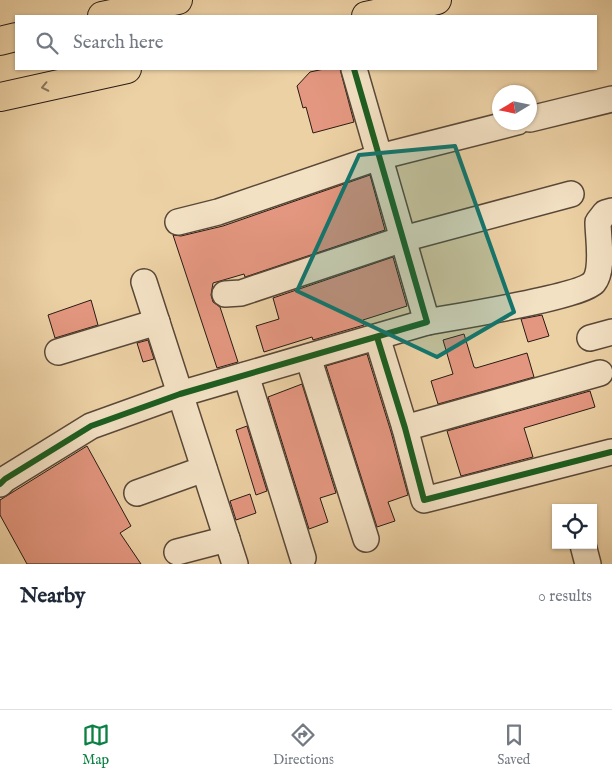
<!DOCTYPE html>
<style>
:root{--surface:#fff;--page:#f6f6f7;--text:#1f2937;--muted:#747a83;--line:#e0e1e3;--accent:#0b8043}
body{margin:0;font-family:"IM FELL English",serif;background:var(--page);color:var(--text)}
.controls{position:absolute;right:15px;bottom:15px;display:grid;overflow:hidden;border-radius:0px;box-shadow:0 1px 4px #0004}
.controls button{width:45px;height:45px;display:grid;place-items:center;padding:0;border:0;border-bottom:1px solid var(--line);background:var(--surface);color:var(--text);font:25px sans-serif}
.compass{position:absolute;left:492px;top:85px;width:45px;height:45px;border-radius:50%;background:var(--surface);box-shadow:0 1px 4px #0004;rotate:260deg}
.list{margin:0;padding:0;list-style:none}
h2{display:flex;justify-content:space-between;align-items:center;height:65px;margin:0;padding:0 20px;font-size:21px}
h2 small{font-size:16px;font-weight:400;color:var(--muted)}
.icon{flex:none;width:28px;height:28px;fill:none;stroke:currentColor;stroke-width:2;stroke-linecap:round;stroke-linejoin:round}
.map{position:relative;flex:none;width:612px;height:564px;overflow:hidden}
.search{position:absolute;background:var(--surface);box-shadow:0 1px 4px #0004;left:15px;right:15px;top:15px;height:55px;display:flex;align-items:center;gap:12px;box-sizing:border-box;padding:0 18px;border-radius:0px;color:var(--muted);font-size:19px}
.sheet{height:145px;background:var(--surface)}
nav{display:flex;justify-content:space-around;align-items:center;box-sizing:border-box;height:70px;border-top:1px solid var(--line);background:var(--surface);font-size:14px;color:var(--muted)}
nav a{display:grid;justify-items:center;gap:2px}
nav .on{color:var(--accent)}
.map>svg:first-child{display:block}
.building{fill:#e49780;stroke:#281b14}
.lines{fill:none;stroke-linecap:round;stroke-linejoin:round}
.minor-casing{stroke:#594838;stroke-width:28}
.major-casing{stroke:#281b14;stroke-width:30}
.minor{stroke:#f3e1c4;stroke-width:25}
.major{stroke:#ecd1a5;stroke-width:28}
.cycleway-casing{stroke:#f3e1c4;stroke-width:9}
.cycleway{stroke:#1b5e20;stroke-width:6}
.oneway{stroke:#8a765c}
.marked{fill:#0f766e;fill-opacity:0.2;stroke:#0f766e;stroke-width:4;stroke-linejoin:round}
</style>
<div class="map">
<svg width="612" height="564" viewBox="0 0 612 564">
<rect width="100%" height="100%" fill="#ecd1a5"/>
<filter id="stains"><feTurbulence type="fractalNoise" baseFrequency=".004" numOctaves="4"/><feColorMatrix values="0 0 0 0 .2 0 0 0 0 .09 0 0 0 0 .02 0 0 0 .5 -.17"/></filter>
<radialGradient id="worn" r=".72"><stop offset=".6" stop-color="#630" stop-opacity="0"/><stop offset="1" stop-color="#630" stop-opacity=".3"/></radialGradient>
<!-- building -->
<g class="building">
<path d="M324,69H340L354,122L313,133L306,107L303,108L297,86L310,72Z"/>
<path d="M370,175L385,230L245,277L244,274L213,283L211,295L213,302L220,307L238,362L217,368L173,235L181,236L223,226Z"/>
<path d="M393,257L407,306L363,320L364,325L313,340L312,337L264,352L256,326L279,319L273,298Z"/>
<path d="M91,300L98,325L55,338L48,315Z"/>
<path d="M542,315L549,336L528,342L521,319Z"/>
<path d="M464,334L474,367L476,368L527,353L534,377L438,404L431,381L453,374L443,340Z"/>
<path d="M148,340L154,359L143,362L137,343Z"/>
<path d="M367,354L391,432L408,495L388,502L395,521L377,527L326,366Z"/>
<path d="M302,384L336,493L320,498L328,522L309,529L268,397Z"/>
<path d="M590,391L595,407L524,428L533,457L461,476L447,431Z"/>
<path d="M247,426L267,491L256,495L236,430Z"/>
<path d="M87,446L131,526L120,533L141,564H27L0,515V500Z"/>
<path d="M250,494L256,513L236,520L230,501Z"/>
</g>
<g class="lines">
<defs>
<g id="minor">
<path d="M530,119L612,99"/>
<path d="M178,222L218,212L379,157L517,122"/>
<path d="M144,282L235,564"/>
<path d="M225,294L241,293L403,239L571,194"/>
<path d="M427,322C454,317 581,297 594,282C604,269 598,238 598,222L605,213L612,211"/>
<path d="M377,337L405,428L424,500L611,452"/>
<path d="M590,338L612,332"/>
<path d="M58,352L157,322"/>
<path d="M308,357L366,539"/>
<path d="M246,375L303,558"/>
<path d="M405,428L600,373"/>
<path d="M0,484L5,479L91,426L180,394L427,322L354,69"/>
<path d="M137,493L204,469"/>
<path d="M583,545L588,564"/>
<path d="M177,552L227,539"/>
</g>
<g id="major">
<path d="M102,16L178,0"/>
<path d="M366,16L437,0"/>
<path d="M0,41L16,37"/>
<path d="M0,97L127,69"/>
</g>
</defs>
<!-- minor casing -->
<use href="#minor" class="minor-casing"/>
<!-- major casing -->
<use href="#major" class="major-casing"/>
<!-- minor -->
<use href="#minor" class="minor"/>
<!-- major -->
<use href="#major" class="major"/>
<defs>
<g id="cycleway">
<path d="M377,337L405,428L424,500L611,452"/>
<path d="M0,484L5,479L91,426L180,394L427,322L354,69"/>
</g>
</defs>
<!-- cycleway casing -->
<use href="#cycleway" class="cycleway-casing"/>
<!-- cycleway -->
<use href="#cycleway" class="cycleway"/>
</g>
<!-- one-way arrows -->
<defs><path id="oneway-chevron" d="M-2-3.5L2.5 0L-2 3.5" fill="none" stroke-width="1.6" stroke-linecap="round" stroke-linejoin="round" transform="scale(1.25)"/></defs>
<use class="oneway" href="#oneway-chevron" transform="translate(45 87) rotate(168)"/>
<!-- marked area -->
<path class="marked" d="M455,146L514,312L437,357L297,291L359,155Z"/>
<rect width="100%" height="100%" filter="url(#stains)"/>
<rect width="100%" height="100%" fill="url(#worn)"/>
</svg>
<div class="controls">
<button><svg class="icon" aria-label="locate" viewBox="0 0 24 24"><circle cx="12" cy="12" r="6"/><path d="M12 2v4M12 18v4M2 12h4M18 12h4"/></svg></button>
</div>
<svg class="compass" viewBox="-18 -18 36 36"><path d="M0-13l5 13h-10z" fill="#e53935"/><path d="M0 13l5-13h-10z" fill="#747a83"/></svg>
<div class="search"><svg class="icon" aria-label="search" viewBox="0 0 24 24"><circle cx="10" cy="10" r="6"/><path d="M15 15l6 6"/></svg>Search here</div>
</div>
<section class="sheet">
<h2>Nearby<small>0 results</small></h2>
<ul class="list">
</ul>
</section>
<nav>
<a class="on"><svg class="icon" aria-label="map" viewBox="0 0 24 24"><path d="M3 6l6-2 6 2 6-2v14l-6 2-6-2-6 2zM9 4v14M15 6v14"/></svg>Map</a>
<a><svg class="icon" aria-label="directions" viewBox="0 0 24 24"><path d="M12 3l9 9-9 9-9-9zM9 14v-3h6M13 9l2 2-2 2"/></svg>Directions</a>
<a><svg class="icon" aria-label="saved" viewBox="0 0 24 24"><path d="M7 4h10v16l-5-4-5 4z"/></svg>Saved</a>
</nav>
